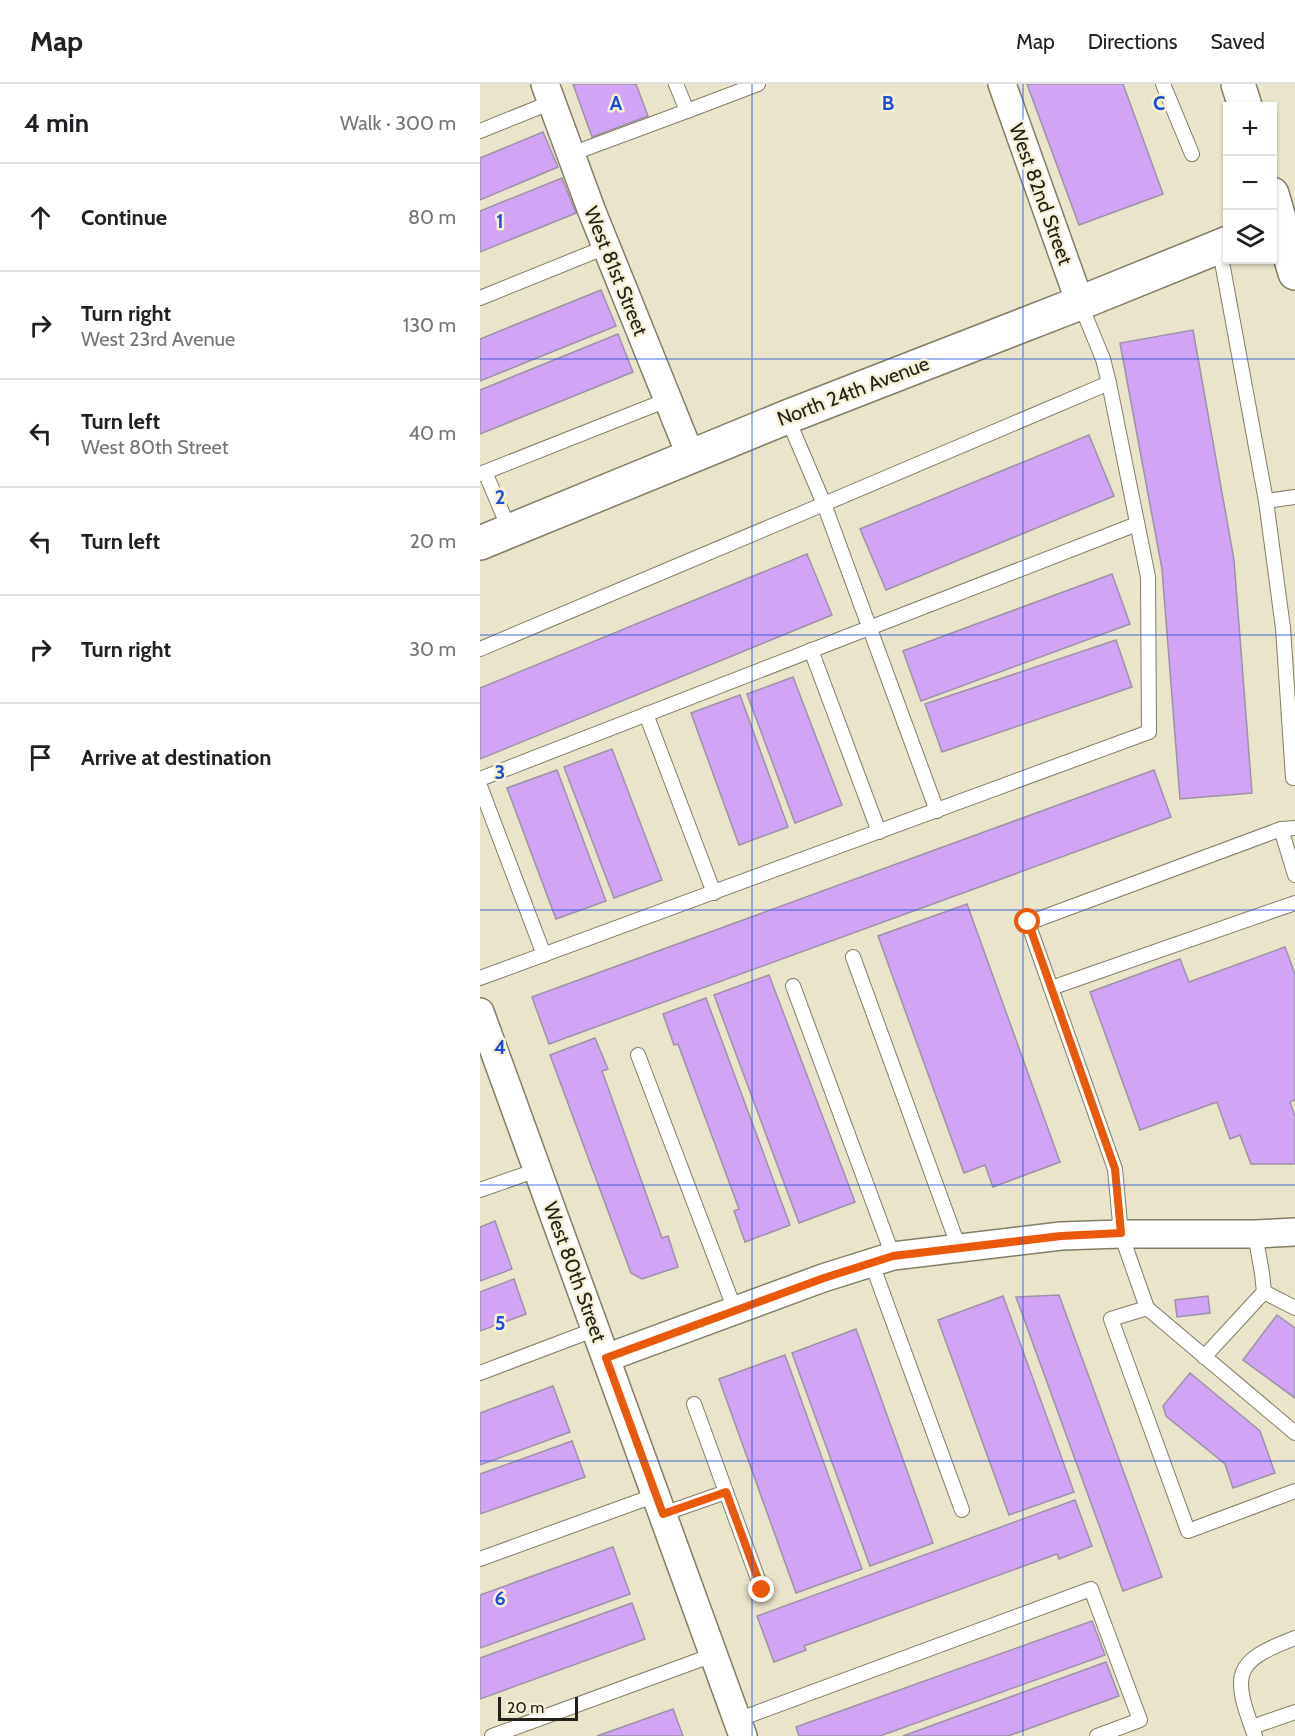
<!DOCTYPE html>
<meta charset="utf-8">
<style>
:root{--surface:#fff;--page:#f2f2f2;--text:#202124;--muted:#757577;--line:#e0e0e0}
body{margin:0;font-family:Cabin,sans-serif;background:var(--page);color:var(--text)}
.controls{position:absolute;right:18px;top:18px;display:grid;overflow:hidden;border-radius:0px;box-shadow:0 2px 4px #0004}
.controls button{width:54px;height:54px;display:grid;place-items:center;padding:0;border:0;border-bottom:2px solid var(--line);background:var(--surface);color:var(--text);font:30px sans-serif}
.scale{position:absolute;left:18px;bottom:15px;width:80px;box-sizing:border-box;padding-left:6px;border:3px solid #232118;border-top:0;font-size:16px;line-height:21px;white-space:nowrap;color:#232118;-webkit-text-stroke:4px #f7f1d7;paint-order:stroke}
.stop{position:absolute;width:18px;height:18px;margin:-14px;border:4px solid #ea580c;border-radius:50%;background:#fff}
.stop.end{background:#ea580c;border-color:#fff;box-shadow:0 2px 6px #0008}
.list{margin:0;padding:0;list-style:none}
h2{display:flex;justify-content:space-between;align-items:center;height:78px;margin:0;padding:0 24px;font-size:26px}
h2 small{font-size:20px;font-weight:400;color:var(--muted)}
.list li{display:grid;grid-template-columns:39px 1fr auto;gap:18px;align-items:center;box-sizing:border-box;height:108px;padding:0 24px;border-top:2px solid var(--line)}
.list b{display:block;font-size:22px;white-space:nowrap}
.list p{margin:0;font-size:20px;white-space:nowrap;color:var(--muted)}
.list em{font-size:20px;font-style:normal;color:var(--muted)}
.icon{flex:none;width:33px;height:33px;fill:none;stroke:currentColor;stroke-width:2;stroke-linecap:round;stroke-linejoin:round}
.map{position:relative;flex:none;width:815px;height:1652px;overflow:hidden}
header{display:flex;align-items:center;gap:36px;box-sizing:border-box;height:84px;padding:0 30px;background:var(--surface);border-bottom:2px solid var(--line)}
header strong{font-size:28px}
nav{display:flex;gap:33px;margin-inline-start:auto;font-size:21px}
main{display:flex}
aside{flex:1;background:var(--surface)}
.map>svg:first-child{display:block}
.building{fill:#d2a4f6;stroke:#9d91a7;stroke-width:1.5}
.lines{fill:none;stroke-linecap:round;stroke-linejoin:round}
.lane-casing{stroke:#827d65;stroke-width:16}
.street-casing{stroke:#827d65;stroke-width:30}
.secondary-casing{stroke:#827d65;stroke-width:36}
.lane{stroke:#fff;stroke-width:14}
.street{stroke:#fff;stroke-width:27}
.secondary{stroke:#fff;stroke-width:33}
.route{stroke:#ea580c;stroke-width:8}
.grid{fill:none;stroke:#1d4ed8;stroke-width:1.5;stroke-opacity:0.55}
.labels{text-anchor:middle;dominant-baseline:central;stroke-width:5;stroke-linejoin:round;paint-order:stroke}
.street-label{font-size:20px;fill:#232118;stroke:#f7f1d7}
.grid-label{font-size:20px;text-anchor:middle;font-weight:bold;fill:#1d4ed8;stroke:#f7f1d7;stroke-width:5;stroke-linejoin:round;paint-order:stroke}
</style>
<header>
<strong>Map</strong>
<nav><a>Map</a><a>Directions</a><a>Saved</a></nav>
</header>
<main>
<aside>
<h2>4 min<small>Walk · 300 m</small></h2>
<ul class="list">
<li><svg class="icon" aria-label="ahead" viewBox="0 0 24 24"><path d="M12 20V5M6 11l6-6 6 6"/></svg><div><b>Continue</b></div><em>80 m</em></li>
<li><svg class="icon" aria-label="right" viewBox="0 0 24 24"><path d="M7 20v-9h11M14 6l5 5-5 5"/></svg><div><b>Turn right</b><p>West 23rd Avenue</p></div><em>130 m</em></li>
<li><svg class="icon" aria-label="left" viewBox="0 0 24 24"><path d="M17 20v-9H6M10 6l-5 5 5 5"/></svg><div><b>Turn left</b><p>West 80th Street</p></div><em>40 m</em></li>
<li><svg class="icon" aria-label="left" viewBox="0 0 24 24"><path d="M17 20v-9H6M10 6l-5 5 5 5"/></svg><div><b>Turn left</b></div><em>20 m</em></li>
<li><svg class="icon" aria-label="right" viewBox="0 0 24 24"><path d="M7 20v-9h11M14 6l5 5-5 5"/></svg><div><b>Turn right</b></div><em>30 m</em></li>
<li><svg class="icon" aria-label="arrive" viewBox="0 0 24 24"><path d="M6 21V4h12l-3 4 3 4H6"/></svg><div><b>Arrive at destination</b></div></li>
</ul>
</aside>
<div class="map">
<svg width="815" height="1652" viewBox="0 0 815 1652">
<rect width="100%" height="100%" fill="#eae4ca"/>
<!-- building -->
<g class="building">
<path d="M93,0H156L168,32L112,53Z"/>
<path d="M547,0H643L683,110L599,141Z"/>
<path d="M63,48L78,83L0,116V74Z"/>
<path d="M82,94L96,129L0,168V127Z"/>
<path d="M121,206L136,242L0,297V255Z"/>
<path d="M713,246L754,476L772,709L700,715L682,485L640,259Z"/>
<path d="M138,250L153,288L0,350V306Z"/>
<path d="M609,351L634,412L406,506L380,445Z"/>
<path d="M327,470L352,531L0,675V604Z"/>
<path d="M632,490L650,540L441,617L423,567Z"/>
<path d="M636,556L652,603L462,668L445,620Z"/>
<path d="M313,593L362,721L315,739L267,610Z"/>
<path d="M260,611L308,743L259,761L211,629Z"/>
<path d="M132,665L182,796L134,814L84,683Z"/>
<path d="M77,686L126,817L76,835L27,704Z"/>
<path d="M674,686L691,733L69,960L52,913Z"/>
<path d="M487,820L580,1078L513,1103L505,1081L484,1089L398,852Z"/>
<path d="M805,863L815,890V1016L810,1018L815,1032V1080H771L760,1051L750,1055L737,1018L660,1046L610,908L700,875L709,898Z"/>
<path d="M289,891L375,1118L319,1139L234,911Z"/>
<path d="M226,914L310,1141L265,1158L254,1127L259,1125L198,960L194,961L183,930Z"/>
<path d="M115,954L128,985L122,987L182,1154L188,1152L198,1183L162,1195L151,1189L70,971Z"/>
<path d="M15,1137L32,1185L0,1197V1143Z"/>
<path d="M34,1195L46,1230L0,1247V1208Z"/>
<path d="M579,1211L682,1493L643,1507L536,1213Z"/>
<path d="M523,1212L594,1408L529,1431L458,1236Z"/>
<path d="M728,1212L730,1229L697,1233L695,1216Z"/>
<path d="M797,1231L815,1244V1314L763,1276Z"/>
<path d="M376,1245L453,1459L390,1482L312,1269Z"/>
<path d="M305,1271L382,1485L316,1509L239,1295Z"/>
<path d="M710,1289L780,1347L795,1389L753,1404L745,1380L686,1332L683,1322Z"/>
<path d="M73,1302L90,1348L0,1381V1329Z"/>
<path d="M92,1357L105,1393L0,1430V1390Z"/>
<path d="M595,1416L612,1462L579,1475L577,1470L324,1562L326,1566L294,1578L277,1532Z"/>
<path d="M133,1463L150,1510L0,1564V1511Z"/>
<path d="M152,1519L165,1555L0,1615V1574Z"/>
<path d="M612,1537L625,1571L400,1652H319L316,1643Z"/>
<path d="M626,1578L639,1612L528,1652H423Z"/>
<path d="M193,1625L203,1652H117Z"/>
</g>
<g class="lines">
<defs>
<g id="lane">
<path d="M683,0L712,70"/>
<path d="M207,27L278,0"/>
<path d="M0,47L72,18"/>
<path d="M91,70L207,27L196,0"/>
<path d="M739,162L786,417"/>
<path d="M0,214L126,163"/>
<path d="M307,333L344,420L629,299"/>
<path d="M5,388L30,447"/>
<path d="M0,390L187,316"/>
<path d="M0,565L344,420L457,727"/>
<path d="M331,566L399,748"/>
<path d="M166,630L234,809"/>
<path d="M813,694L803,544L786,417L815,413"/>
<path d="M0,695L657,440"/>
<path d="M0,702L64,871"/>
<path d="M815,744L801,745L548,839L635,1085L641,1150L667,1224L631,1235L708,1447L815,1407"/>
<path d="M801,745L815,791"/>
<path d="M373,873L479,1164"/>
<path d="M0,894L669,648L668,493L629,299L623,275L600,219"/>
<path d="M313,902L413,1172"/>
<path d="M571,904L815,819"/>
<path d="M158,971L255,1226"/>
<path d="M0,1106L57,1086"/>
<path d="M775,1150L782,1189L784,1208L815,1224"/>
<path d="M392,1180L482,1426"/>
<path d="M667,1224L815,1349"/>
<path d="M724,1273L784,1208"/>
<path d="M0,1289L116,1245"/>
<path d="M246,1408L282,1506"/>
<path d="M183,1430L246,1408L214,1320"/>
<path d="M0,1475L176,1411"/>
<path d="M257,1636L611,1505L660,1636L617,1652"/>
<path d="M772,1643L815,1628"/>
<path d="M12,1652L233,1571"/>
<path d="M775,1652C752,1590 752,1578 815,1554"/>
</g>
<g id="street">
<path d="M65,0L111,125L211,373"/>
<path d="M522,0L600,219"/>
<path d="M0,928L263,1652"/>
<path d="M126,1274L343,1194L413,1172L581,1152L641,1150H775L815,1148"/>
</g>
<g id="secondary">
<path d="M758,0L765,22"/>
<path d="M792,110L815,189"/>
<path d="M0,459L307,333L600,219L748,159"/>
</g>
</defs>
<!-- lane casing -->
<use href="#lane" class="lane-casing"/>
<!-- street casing -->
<use href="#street" class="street-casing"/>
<!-- secondary casing -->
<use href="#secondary" class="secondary-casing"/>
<!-- lane -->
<use href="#lane" class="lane"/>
<!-- street -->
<use href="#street" class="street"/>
<!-- secondary -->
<use href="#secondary" class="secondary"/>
</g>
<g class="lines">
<!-- route -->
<path class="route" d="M282,1506L246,1408L183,1430L126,1274L344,1194L413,1172L581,1152L641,1149L635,1085L548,838"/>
</g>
<!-- grid -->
<path class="grid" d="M272,0V1652M543,0V1652M0,275H815M0,551H815M0,826H815M0,1101H815M0,1377H815"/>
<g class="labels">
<!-- street labels -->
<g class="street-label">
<text transform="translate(561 110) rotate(70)">West 82nd Street</text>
<text transform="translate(136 187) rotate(68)">West 81st Street</text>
<text transform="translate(373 307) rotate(-21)">North 24th Avenue</text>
<text transform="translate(95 1188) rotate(70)">West 80th Street</text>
</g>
</g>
<g class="grid-label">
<text x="136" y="26">A</text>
<text x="408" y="26">B</text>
<text x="679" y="26">C</text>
<text x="20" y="144">1</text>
<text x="20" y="420">2</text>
<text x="20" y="695">3</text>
<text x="20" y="970">4</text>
<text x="20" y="1246">5</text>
<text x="20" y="1521">6</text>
</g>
</svg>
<div class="controls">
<button>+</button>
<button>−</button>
<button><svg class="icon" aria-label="layers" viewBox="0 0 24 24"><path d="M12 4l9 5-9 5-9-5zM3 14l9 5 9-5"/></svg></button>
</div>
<div class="scale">20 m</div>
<div class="stop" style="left:548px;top:838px"></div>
<div class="stop end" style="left:282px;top:1506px"></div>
</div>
</main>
